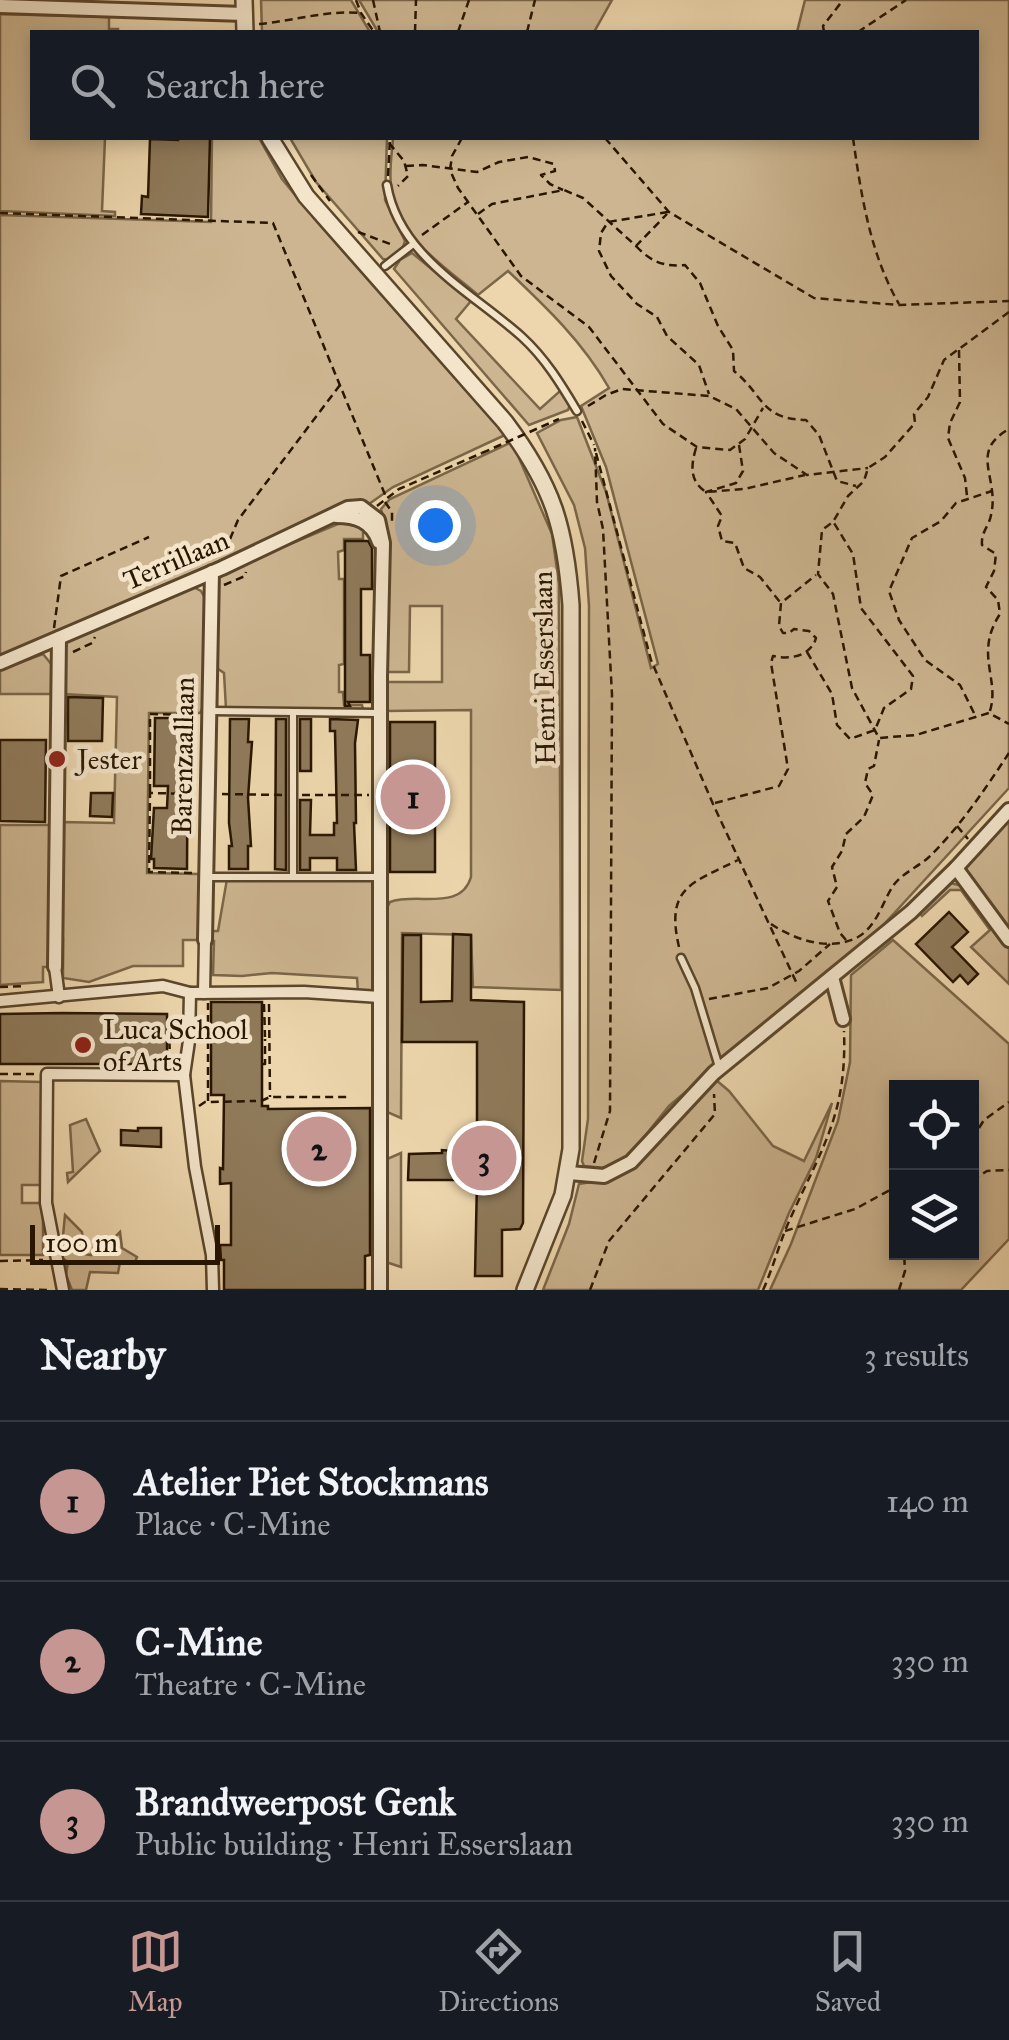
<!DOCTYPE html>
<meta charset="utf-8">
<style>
:root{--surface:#171b24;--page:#20242c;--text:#f1f3f6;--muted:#9ea1a6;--line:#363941;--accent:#c59692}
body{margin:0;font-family:"IM FELL Great Primer",serif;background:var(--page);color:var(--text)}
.controls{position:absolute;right:30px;bottom:30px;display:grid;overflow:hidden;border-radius:0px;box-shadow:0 5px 15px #0003}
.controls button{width:90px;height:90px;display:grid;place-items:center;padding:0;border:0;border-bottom:2px solid var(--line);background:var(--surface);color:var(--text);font:50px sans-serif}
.scale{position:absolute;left:30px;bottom:25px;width:190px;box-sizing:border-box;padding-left:10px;border:5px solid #291600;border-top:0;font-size:28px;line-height:35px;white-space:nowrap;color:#291600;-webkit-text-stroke:8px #f3e4ca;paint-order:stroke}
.you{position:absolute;left:435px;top:525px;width:35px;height:35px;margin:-25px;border:8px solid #fff;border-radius:50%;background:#1a73e8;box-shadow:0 0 0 15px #1a73e833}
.badge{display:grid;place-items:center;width:65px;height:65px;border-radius:50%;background:var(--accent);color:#111;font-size:32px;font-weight:700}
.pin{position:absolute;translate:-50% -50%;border:5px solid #fff;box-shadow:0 2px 10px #0006}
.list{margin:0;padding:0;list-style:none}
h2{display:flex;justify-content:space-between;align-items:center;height:130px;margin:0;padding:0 40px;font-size:42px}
h2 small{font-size:32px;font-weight:400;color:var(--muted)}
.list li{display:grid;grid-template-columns:65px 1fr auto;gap:30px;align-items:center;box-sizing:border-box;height:160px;padding:0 40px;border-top:2px solid var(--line)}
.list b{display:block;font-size:38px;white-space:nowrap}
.list p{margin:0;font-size:32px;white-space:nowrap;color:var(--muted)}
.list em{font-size:32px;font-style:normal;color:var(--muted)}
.icon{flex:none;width:55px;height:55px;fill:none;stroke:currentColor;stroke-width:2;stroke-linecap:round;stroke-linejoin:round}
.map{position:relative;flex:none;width:1009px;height:1290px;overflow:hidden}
.search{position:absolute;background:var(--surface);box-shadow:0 5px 15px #0003;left:30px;right:30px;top:30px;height:110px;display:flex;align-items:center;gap:25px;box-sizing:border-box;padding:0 35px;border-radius:0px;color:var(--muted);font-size:38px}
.sheet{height:610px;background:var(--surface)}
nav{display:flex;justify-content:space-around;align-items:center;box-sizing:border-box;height:140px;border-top:2px solid var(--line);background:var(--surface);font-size:28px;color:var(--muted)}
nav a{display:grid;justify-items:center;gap:5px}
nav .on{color:var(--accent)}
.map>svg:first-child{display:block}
.green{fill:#ccb590;stroke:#7a6648;stroke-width:2.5;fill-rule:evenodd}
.building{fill:#8f7a5a;stroke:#291600;stroke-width:2.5}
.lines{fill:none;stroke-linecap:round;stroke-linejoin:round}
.service-casing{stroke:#5a462b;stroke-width:11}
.pedestrian-casing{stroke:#5a462b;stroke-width:15}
.minor-casing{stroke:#5a462b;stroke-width:18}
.tertiary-casing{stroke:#5a462b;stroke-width:20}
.path{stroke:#291600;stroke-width:2.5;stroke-dasharray:8 5;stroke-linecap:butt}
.service{stroke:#f3e4ca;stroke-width:6}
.pedestrian{stroke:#f3e4ca;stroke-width:10}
.minor{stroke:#f3e4ca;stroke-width:12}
.tertiary{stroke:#f3e4ca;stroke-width:15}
.path-bridge{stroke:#291600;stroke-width:2.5;stroke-dasharray:8 5;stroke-linecap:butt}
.poi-dot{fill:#8f2418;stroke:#f3e4ca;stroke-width:4}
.labels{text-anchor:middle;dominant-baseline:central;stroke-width:9;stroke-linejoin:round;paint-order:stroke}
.street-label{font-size:28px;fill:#291600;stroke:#f3e4ca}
.poi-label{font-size:28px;fill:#291600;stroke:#f3e4ca;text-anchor:start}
</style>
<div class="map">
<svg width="1009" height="1290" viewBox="0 0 1009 1290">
<rect width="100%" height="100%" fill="#edd6ad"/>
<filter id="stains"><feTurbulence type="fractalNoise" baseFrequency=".002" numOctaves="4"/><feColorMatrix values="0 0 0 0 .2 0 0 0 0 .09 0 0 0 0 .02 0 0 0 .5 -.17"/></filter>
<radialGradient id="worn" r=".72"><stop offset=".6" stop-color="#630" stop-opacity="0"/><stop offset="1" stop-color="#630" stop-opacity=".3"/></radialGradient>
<!-- green -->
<g class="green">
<path d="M261,0H351L370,32H262Z"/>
<path d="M359,0H612L594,32H378Z"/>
<path d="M805,0H1009V788L864,946L811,986L669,1106L628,1157L605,1168L584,1166L582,1161L588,1119L589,606L585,548L574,505L537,433L561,420L577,417L606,492L651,668L658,664L606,467L581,406L609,388C583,342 546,307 508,271L478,295C443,265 395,236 391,186C389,170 392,153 393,138H976V32H797Z"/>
<path d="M0,14L109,17V29H118V32H32V138H105L102,211L115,212V216L0,211Z"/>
<path d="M212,138H259L282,179L318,223L505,435L393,487L369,504H349L0,657V215L211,222Z"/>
<path d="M290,138H387L385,200L405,241L403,247L388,260L383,259L316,182Z"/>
<path d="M412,253L471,301L456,319L540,409L560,391L570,405L568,410L529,425L394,269L400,260Z"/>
<path d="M512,442L552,534L559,584L561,990L473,987L471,935L402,933L401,1118L387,1112V908L390,902C416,892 461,912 471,877V710L385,711L386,682H442V606H410L409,672H386V528L381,509L390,499Z"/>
<path d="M345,521H355L363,530V539H344V550L338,552L339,579H344V664L339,665V692H343L344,705H362L363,710L226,709L224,673L214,666L215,585L221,573Z"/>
<path d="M193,587L201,591L206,600L203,707L200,713H149L147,873L198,874L201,879V940H183V966H133L89,982L63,978V939L60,938L61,822L114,823L117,697L62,694L63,648L66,642Z"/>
<path d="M43,654L52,665L51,694H0V670Z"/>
<path d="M1009,820V936L967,877L966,868L973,856L978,855Z"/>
<path d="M0,825H52L49,967H43V982L0,985Z"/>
<path d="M227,879H376L375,993L358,992L357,978L272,973L242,976L213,975L214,941L210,940V931H218Z"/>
<path d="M950,883L963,886L1009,944V984L971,947L990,930L961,890H950L922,916L918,911Z"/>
<path d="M893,940L1009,1044V1239L961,1290H770L791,1244L838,1121L850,1062L851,975ZM896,1088H972V1252H896Z"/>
<path d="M716,1080L729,1091L773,1146L804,1161L832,1103L816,1158L789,1213L758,1290H543L569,1224L579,1184L615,1178L633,1169Z"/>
<path d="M0,1081L42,1082V1185H22V1203H43V1255H0Z"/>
<path d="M86,1119L100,1151L68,1182L67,1173L73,1172L70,1125Z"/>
<path d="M401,1153V1267L386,1262L387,1159Z"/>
<path d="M65,1215L82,1232L84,1254L91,1255L95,1245L101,1251L120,1232L122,1248L137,1257L135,1262H120L118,1273L90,1272L86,1290H72L66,1275L68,1262L61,1257Z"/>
</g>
<!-- building -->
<g class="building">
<path d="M178,138H210L208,217L141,214L142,196L148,197L150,139L178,140Z"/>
<path d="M345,541H368L372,548V589H361V655H370V702H348L350,706H345Z"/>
<path d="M68,697L103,698L102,741H68Z"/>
<path d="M155,718H188L187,869L154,868V859H151L154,808H167L168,786H154Z"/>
<path d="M230,719H249L248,742H252L248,798L251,846H248V869H229V846H232L229,823Z"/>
<path d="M276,719H286V870L275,869Z"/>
<rect x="300" y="719" width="11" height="52"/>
<path d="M330,719L358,720L355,743L356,823H354L356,870H337V858H310V870H300V800H311L310,835H334V823H337L335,731H330Z"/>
<rect x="390" y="722" width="45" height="150"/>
<path d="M0,740H46L45,822L0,821Z"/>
<path d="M91,793H113L112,817L90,816Z"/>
<path d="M949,912L968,932L952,947L978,974L968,984L960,975L953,982L916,944Z"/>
<path d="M453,934L471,935V1000L524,1002L523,1223L520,1229L502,1230V1276H475L477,1180H408L409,1154L442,1153V1150L477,1153V1042H402L403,935H421V1002L452,1001Z"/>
<path d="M211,1002H262V1106H268V1109L370,1108V1255L365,1256V1290H224V1260H221L220,1245H231V1183L220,1184V1168L223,1169L224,1095H211Z"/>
<path d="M62,1013L167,1014V1064H0V1014Z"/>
<path d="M138,1128H161V1147L121,1145V1130L138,1131Z"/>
</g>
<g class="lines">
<defs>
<g id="service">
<path d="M387,185C399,257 472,292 522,337C545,358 561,384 577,411"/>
<path d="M385,266L412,245"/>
<path d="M211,711L378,713"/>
<path d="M293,714V876"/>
<path d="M206,877H379"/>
<path d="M681,958L695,988L719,1067"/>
</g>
<g id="pedestrian">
<path d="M55,967L59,997"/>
<path d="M190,993L189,1041L184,1075L195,1167L212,1255L213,1290"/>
<path d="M204,993L205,940"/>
<path d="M0,1001L163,986L190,993L304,992L380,997"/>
<path d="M63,1290L46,1203L47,1074L184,1075"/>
</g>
<g id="minor">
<path d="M0,6L244,14"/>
<path d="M336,516C356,516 372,521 379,542"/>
<path d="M0,663L222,568L348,508L361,507L378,520L383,543L380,676V1290"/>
<path d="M956,868L1009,940"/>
<path d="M205,940L212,572"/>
<path d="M55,967L59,638"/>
<path d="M832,977L843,1019"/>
<path d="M569,1173L604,1176L631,1162L714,1073L911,912L956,868L1009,810"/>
</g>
<g id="tertiary">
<path d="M244,0L245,32"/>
<path d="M270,138L306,196L505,422C553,486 565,526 571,605V1149L563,1195L525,1290"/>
</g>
</defs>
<!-- service casing -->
<use href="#service" class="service-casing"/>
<!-- pedestrian casing -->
<use href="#pedestrian" class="pedestrian-casing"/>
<!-- minor casing -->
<use href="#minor" class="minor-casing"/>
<!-- tertiary casing -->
<use href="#tertiary" class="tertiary-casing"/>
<!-- path -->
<g class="path">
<path d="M356,0L361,13L374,32"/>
<path d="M373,0L380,32"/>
<path d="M259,24C293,21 326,10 361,13"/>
<path d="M415,32L416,0"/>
<path d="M458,32L469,0"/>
<path d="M527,32L535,0"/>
<path d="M824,32L823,26L843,0"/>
<path d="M858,32L906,0"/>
<path d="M462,138L452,156L450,170L458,188L521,276L589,327L663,424L697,447L730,450L745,439L763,408"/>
<path d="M605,138L669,212L814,298L899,305L1009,301"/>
<path d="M853,138C861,194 870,254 899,304"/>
<path d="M389,143L404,161L408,176L398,186"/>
<path d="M406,166L423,165L477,172L499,162L528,157L554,164L555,171L541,175L550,184L563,190"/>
<path d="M311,175L330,201"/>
<path d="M388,176L390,138"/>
<path d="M668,212L608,222L601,233L599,251L611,276L637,304L657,317L667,336L699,365L709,394"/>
<path d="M0,213L273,223L386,497"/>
<path d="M478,214L492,204L564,190L583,198L636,246L667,214"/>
<path d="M358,232L393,245"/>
<path d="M422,235L468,202"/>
<path d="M636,246C651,262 664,267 685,265L700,283L718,326L733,350L734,371C764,395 760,419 806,420L819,435L837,481L856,486"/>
<path d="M1009,312L944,360L928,397L914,414L915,423L885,457L868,468L864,481L848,496L833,522L822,530L818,574L833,594L852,688L879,738L916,735L989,713L1009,724"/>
<path d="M959,350L960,402L950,423L948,438L965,478L967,496"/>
<path d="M588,406L606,395L622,389L709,396L736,409L774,453L807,475L868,468"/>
<path d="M582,421L594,445"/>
<path d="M739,445L743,471L736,483L706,492L722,516L718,526L722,541L735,543L744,568L760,577L780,602"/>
<path d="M696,448C691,465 689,481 706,492L744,489L805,475"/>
<path d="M596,453L651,660L713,804L798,986"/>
<path d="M385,502L392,512V522"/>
<path d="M377,506L399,489L482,453"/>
<path d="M225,551L238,520L340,385"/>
<path d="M224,585L245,576L246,572"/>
<path d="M54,628L61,576L149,537"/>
<path d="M73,652L92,643L95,637"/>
<path d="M807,652L832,694L837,725L850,739L875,730L884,708L911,689L913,676L861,608L853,554L834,523"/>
<path d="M990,711C1000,678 974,654 1000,614L998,600L986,587L994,571L996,554L982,545C981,531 989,527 991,515C1000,478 968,452 1009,429"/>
<path d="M974,713L960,685L925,660L899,620L889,591L912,538L941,521L956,503L992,491"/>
<path d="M150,792V714L195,715"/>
<path d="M222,794L284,795"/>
<path d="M302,795H369"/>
<path d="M715,803L779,786L788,769L771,663L773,656C790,660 811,656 816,638L809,631L794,629L789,633H783L779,626L781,603L816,575"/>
<path d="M957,826L968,839"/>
<path d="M192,873L149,872L150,793L194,794"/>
<path d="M771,924C795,940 830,952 858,937C877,926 882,903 893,886C901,874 918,867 929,857C960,827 985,789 1009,753"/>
<path d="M846,940L840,933L828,901L837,887L832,867L842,851L846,834L864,817L873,795L865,783L868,769L874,766L879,740"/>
<path d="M679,947C665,887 692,883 738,860"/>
<path d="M0,987L25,986"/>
<path d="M709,999L768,988L799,971L830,944"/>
<path d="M264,1004L265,1037"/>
<path d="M269,1004L270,1097"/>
<path d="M169,1028L170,1061"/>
<path d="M262,1064H265V1039"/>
<path d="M0,1074H36"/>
<path d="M208,1101V1003"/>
<path d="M261,1101L270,1097H351"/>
<path d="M199,1106L205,1102L256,1101"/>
<path d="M972,1139L984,1120L1009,1102"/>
<path d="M594,1163L610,1111L612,695L603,529L597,502L595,448"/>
<path d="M972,1180L987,1171L1009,1170"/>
<path d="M896,1186L890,1190L892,1210L896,1214"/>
<path d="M785,1231L855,1209L890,1190"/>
<path d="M0,1261L43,1260"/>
<path d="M0,1289L49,1290"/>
<path d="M590,1290L609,1241L715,1114L714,1094"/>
<path d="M763,1290C774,1266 780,1240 791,1217C823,1146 847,1113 844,1031"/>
<path d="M899,1290L905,1271L904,1252"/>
</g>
<!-- service -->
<use href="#service" class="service"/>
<!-- pedestrian -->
<use href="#pedestrian" class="pedestrian"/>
<!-- minor -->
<use href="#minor" class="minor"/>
<!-- tertiary -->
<use href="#tertiary" class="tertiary"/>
<!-- path-bridge -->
<path class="path-bridge" d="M482,453L559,419"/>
</g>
<!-- markers -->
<g class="poi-dot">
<circle cx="57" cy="759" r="10"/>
<circle cx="83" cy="1045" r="10"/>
</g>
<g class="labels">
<!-- street labels -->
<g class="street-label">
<text transform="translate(176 560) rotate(-23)">Terrillaan</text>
<text transform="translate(544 668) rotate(-91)">Henri Esserslaan</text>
<text transform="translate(183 756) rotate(-89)">Barenzaallaan</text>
</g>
<!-- poi labels -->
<g class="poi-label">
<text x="77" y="759">Jester</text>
<text x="103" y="1029">Luca School<tspan x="103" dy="32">of Arts</tspan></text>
</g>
</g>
<rect width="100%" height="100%" filter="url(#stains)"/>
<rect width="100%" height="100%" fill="url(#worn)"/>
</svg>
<div class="controls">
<button><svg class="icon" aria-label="locate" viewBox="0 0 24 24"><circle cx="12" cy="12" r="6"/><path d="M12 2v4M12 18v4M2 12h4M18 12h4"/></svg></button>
<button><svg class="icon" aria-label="layers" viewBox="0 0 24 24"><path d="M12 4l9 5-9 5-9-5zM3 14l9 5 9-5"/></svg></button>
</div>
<div class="scale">100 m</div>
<div class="you"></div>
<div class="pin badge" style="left:413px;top:797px">1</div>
<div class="pin badge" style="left:319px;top:1149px">2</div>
<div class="pin badge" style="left:484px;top:1158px">3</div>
<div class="search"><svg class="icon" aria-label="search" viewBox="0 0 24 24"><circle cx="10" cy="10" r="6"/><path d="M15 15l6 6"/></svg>Search here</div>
</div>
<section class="sheet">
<h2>Nearby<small>3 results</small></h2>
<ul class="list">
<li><span class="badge">1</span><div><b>Atelier Piet Stockmans</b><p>Place · C-Mine</p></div><em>140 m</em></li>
<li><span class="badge">2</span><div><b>C-Mine</b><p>Theatre · C-Mine</p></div><em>330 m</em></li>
<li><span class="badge">3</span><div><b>Brandweerpost Genk</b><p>Public building · Henri Esserslaan</p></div><em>330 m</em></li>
</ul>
</section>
<nav>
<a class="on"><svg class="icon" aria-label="map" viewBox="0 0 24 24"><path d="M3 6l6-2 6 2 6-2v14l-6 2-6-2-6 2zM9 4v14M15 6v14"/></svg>Map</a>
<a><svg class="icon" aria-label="directions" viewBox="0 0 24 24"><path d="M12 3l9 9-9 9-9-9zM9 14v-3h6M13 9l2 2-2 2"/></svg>Directions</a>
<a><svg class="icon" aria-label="saved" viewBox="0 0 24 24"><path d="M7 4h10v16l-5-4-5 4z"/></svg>Saved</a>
</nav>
